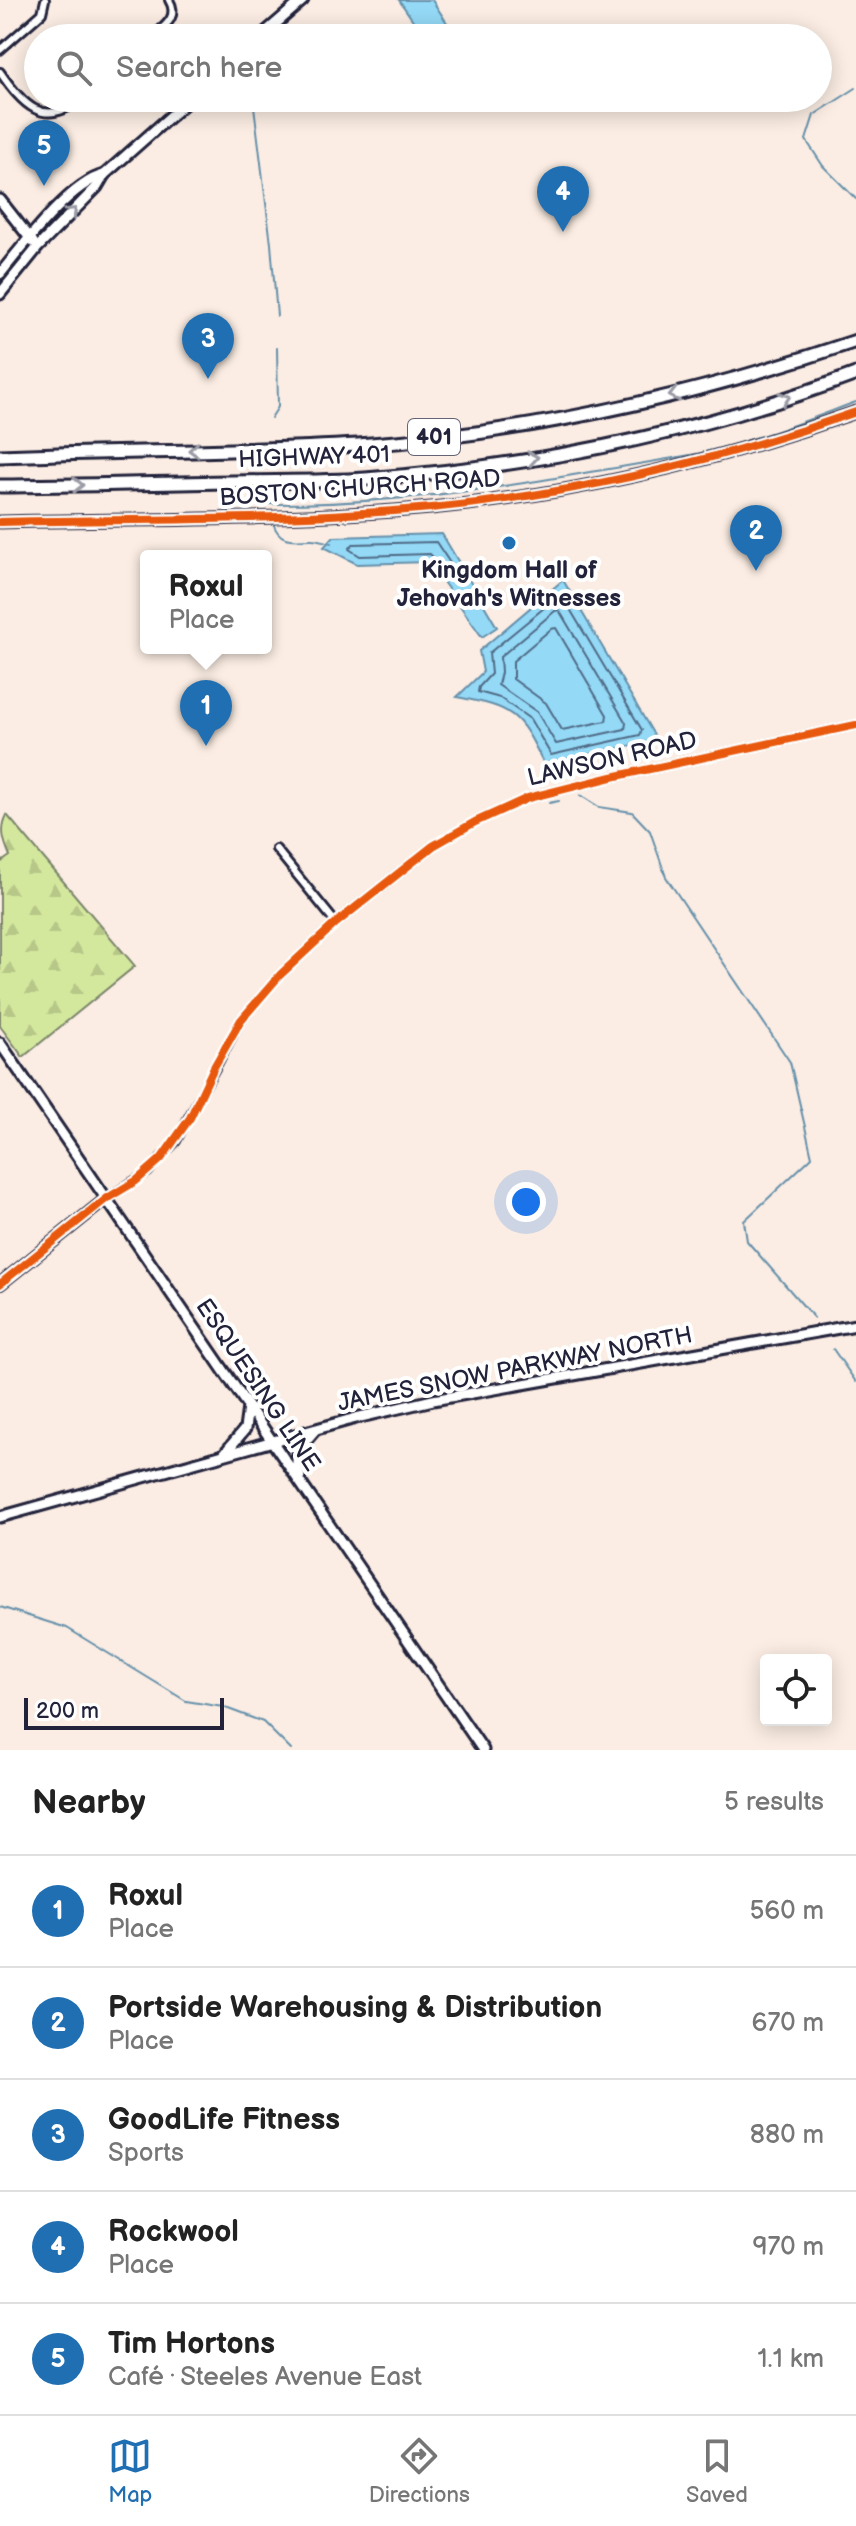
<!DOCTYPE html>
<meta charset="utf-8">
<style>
:root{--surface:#fff;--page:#f6f6f6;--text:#222;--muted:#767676;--line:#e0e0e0;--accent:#1f6fb2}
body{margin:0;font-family:"Balsamiq Sans",sans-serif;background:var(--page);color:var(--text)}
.controls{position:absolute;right:24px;bottom:24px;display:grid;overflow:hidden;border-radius:8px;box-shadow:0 4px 20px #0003}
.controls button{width:72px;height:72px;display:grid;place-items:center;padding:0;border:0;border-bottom:2px solid var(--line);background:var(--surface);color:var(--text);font:40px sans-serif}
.scale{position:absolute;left:24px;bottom:20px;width:200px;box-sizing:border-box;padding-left:8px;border:4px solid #22223b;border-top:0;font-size:22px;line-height:28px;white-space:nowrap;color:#22223b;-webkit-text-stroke:6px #fff;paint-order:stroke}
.you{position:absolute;left:526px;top:1202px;width:28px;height:28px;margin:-20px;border:6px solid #fff;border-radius:50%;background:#1a73e8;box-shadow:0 0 0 12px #1a73e833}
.badge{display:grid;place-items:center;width:52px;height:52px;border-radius:50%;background:var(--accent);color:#fff;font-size:26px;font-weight:700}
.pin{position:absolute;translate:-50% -66px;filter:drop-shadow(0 2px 4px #0008)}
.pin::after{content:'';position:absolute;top:42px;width:28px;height:24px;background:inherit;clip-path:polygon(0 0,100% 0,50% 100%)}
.popup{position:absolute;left:140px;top:550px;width:132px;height:104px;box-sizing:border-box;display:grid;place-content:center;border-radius:8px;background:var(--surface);filter:drop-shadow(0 2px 6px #0005);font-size:26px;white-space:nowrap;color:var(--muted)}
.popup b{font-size:30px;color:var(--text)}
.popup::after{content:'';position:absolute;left:50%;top:100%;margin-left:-16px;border:16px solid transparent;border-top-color:var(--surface)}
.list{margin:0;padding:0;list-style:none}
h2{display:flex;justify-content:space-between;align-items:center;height:104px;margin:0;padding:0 32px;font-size:34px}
h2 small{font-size:26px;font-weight:400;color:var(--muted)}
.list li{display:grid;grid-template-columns:52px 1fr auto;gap:24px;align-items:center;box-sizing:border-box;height:112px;padding:0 32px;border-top:2px solid var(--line)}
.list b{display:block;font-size:30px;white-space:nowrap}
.list p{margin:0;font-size:26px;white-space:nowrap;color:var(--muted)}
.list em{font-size:26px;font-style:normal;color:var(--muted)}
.icon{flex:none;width:44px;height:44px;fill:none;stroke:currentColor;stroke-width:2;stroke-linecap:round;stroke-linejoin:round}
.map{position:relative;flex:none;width:856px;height:1750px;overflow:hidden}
.search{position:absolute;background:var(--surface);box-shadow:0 4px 20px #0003;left:24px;right:24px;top:24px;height:88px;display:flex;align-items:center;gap:20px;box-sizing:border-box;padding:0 28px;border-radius:44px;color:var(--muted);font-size:30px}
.sheet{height:664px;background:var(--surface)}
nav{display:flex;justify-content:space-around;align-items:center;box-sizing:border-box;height:112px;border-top:2px solid var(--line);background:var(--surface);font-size:22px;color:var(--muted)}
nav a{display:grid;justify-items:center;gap:4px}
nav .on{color:var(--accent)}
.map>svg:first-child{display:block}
.forest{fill:url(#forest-firs);stroke:#7b856c;stroke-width:2}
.water{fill:#94d9f6;stroke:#6690ab;stroke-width:2}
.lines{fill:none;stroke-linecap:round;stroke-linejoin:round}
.shore{stroke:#506b86;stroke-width:2}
.stream{stroke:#6690ab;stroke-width:2}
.street-casing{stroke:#22223b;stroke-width:12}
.secondary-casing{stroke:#22223b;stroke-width:15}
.highway-casing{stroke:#22223b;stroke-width:17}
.street{stroke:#fff;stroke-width:6}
.secondary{stroke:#fff;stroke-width:9}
.highway{stroke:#fff;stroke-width:11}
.cycleway-casing{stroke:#fff;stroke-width:13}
.cycleway{stroke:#e8590c;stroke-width:8}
.oneway{stroke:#9c9ca7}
.poi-dot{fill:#1f6fb2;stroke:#fff;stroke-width:3}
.labels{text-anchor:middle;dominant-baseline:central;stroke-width:8;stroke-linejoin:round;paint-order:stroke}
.shield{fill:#fff;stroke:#646476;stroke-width:2}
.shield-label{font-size:22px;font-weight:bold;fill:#22223b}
.street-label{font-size:24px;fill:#22223b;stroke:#fff}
.poi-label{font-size:24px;font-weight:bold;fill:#22223b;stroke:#fff}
</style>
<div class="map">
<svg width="856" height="1750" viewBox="0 0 856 1750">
<defs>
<pattern id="forest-firs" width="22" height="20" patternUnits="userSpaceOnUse" patternTransform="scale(2)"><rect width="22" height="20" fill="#d4e89d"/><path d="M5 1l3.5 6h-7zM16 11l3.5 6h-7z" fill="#b6c788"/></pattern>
</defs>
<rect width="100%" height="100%" fill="#fbede3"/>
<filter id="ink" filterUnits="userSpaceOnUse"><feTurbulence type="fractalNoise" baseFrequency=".0125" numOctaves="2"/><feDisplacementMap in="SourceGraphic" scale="16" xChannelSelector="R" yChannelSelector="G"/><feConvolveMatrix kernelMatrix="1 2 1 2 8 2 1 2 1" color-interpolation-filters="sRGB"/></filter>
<g filter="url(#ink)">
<!-- forest -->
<path class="forest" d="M7,815L135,966L23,1057L0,1026V863L10,856C3,840 0,829 7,815Z"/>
<!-- water -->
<g class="water">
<path d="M399,0H432L457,38H425Z"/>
<path d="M442,534L497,627L482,637L429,562L357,564L324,547L333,537Z"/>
<path d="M563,580L657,740L544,764C519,712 514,708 457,697L483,672L479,651Z"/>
</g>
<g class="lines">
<!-- shore -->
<g class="shore">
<path d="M436,542L450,563L448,568H443L430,554L360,556L349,549L353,544Z"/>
<path d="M561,594L642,730L640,735L551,755L530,719L500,698L478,692L479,687L491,674L489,653Z"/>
<path d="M559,610L626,723L625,729L556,744L537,712L498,685L501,672L500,657L555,611Z"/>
<path d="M556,628L607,715L606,721L562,730L546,703L513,679V661L551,629Z"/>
</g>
<!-- stream -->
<g class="stream">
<path d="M856,88L814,115L806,140L823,166L856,199"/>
<path d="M253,98L271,244L277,316"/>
<path d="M271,418L278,407L277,348"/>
<path d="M253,492L263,504C367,505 471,493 573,475C617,467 662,461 705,452C757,440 807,420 856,402"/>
<path d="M273,523C280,544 294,539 312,539C318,539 325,542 332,543"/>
<path d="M546,780L549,765"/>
<path d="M580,795L599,807L632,812L650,831L666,877L790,1062L812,1157L744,1221L747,1241L814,1318"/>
<path d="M549,803L559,801"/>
<path d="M833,1349L856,1382"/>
<path d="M0,1607L67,1628L186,1701L223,1707L263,1722L291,1750"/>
</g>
<defs>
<g id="street">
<path d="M151,38C163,27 180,18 169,0"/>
<path d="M0,50L42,13L45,0"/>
<path d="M0,72C22,104 44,130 81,98"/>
<path d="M276,849L336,923"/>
<path d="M106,1199L148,1172L176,1141L241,1020L280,975L336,923L433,846L475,822L528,798L612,777L856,725"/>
</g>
<g id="secondary">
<path d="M259,38L303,0"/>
<path d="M0,200L33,242"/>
<path d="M0,274C23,246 70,183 104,175"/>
<path d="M0,294L38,247L97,187L104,175L191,98"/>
<path d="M0,522C143,519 288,521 431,508C576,494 719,461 856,412"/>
<path d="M0,1043L483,1750"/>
<path d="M0,1284L106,1199"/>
<path d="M224,1454L245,1429L248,1407"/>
<path d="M300,1476C292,1454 300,1447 315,1430"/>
<path d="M0,1517L356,1418L433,1400L856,1325"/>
</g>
<g id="highway">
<path d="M0,456C119,451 239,452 358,445C529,434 694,396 856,341"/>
<path d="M0,486C77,486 154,483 231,482C275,481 320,482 365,479C532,467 699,433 856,374"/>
</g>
</defs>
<!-- street casing -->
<use href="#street" class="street-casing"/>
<!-- secondary casing -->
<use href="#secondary" class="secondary-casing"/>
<!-- highway casing -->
<use href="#highway" class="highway-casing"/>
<!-- street -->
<use href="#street" class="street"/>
<!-- secondary -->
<use href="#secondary" class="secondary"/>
<!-- highway -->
<use href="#highway" class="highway"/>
<defs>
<g id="cycleway">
<path d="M0,522C143,519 288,521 431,508C576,494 719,461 856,412"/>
<path d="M0,1284L106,1199L136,1181L161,1159L190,1118L214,1067L241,1020L280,975L336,923L433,846L475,822L528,798L612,777L856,725"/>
</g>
</defs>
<!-- cycleway casing -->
<use href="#cycleway" class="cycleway-casing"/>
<!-- cycleway -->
<use href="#cycleway" class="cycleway"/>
</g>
<!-- one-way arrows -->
<defs><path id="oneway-chevron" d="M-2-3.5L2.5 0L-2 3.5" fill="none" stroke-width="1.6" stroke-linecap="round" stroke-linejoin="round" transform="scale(2)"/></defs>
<g class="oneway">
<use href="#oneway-chevron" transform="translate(72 212) rotate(-45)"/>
<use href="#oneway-chevron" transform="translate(674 395) rotate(166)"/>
<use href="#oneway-chevron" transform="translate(785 398) rotate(-19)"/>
<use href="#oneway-chevron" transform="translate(194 450) rotate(178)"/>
<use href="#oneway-chevron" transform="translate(533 458) rotate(-10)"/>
<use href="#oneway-chevron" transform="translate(78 485) rotate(-1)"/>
</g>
</g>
<!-- markers -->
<circle class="poi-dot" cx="509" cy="543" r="8"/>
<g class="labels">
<!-- shield labels -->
<rect class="shield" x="408" y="419" width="52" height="36" rx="6"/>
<g class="shield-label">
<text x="434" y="437">401</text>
</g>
<!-- street labels -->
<g class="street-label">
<text transform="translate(314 457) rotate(-2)">HIGHWAY 401</text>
<text transform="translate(360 488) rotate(-4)">BOSTON CHURCH ROAD</text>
<text transform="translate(612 759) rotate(-13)">LAWSON ROAD</text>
<text transform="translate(515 1369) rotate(-11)">JAMES SNOW PARKWAY NORTH</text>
<text transform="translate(258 1385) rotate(56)">ESQUESING LINE</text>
</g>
<!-- poi labels -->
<g class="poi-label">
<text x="509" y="570">Kingdom Hall of<tspan x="509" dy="28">Jehovah's Witnesses</tspan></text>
</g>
</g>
</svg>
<div class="controls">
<button><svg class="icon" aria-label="locate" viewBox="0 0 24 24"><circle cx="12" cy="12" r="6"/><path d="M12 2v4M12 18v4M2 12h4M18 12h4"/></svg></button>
</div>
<div class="scale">200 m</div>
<div class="you"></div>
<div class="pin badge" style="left:206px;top:746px">1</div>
<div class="popup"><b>Roxul</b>Place</div>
<div class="pin badge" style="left:756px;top:571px">2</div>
<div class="pin badge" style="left:208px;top:379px">3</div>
<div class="pin badge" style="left:563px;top:232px">4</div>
<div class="pin badge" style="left:44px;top:186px">5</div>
<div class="search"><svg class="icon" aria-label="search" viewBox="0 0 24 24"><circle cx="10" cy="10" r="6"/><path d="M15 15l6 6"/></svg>Search here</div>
</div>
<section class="sheet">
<h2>Nearby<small>5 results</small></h2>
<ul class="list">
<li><span class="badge">1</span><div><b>Roxul</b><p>Place</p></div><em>560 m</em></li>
<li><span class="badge">2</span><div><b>Portside Warehousing &amp; Distribution</b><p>Place</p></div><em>670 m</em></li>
<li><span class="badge">3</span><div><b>GoodLife Fitness</b><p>Sports</p></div><em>880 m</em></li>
<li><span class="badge">4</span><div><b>Rockwool</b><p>Place</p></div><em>970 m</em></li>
<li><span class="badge">5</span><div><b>Tim Hortons</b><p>Café · Steeles Avenue East</p></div><em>1.1 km</em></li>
</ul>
</section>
<nav>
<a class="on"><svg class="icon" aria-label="map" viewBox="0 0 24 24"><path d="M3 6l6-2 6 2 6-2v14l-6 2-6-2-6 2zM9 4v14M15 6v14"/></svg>Map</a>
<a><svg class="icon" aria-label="directions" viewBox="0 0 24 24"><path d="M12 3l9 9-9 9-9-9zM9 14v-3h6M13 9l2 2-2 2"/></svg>Directions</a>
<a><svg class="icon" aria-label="saved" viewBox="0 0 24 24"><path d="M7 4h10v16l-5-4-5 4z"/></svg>Saved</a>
</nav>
